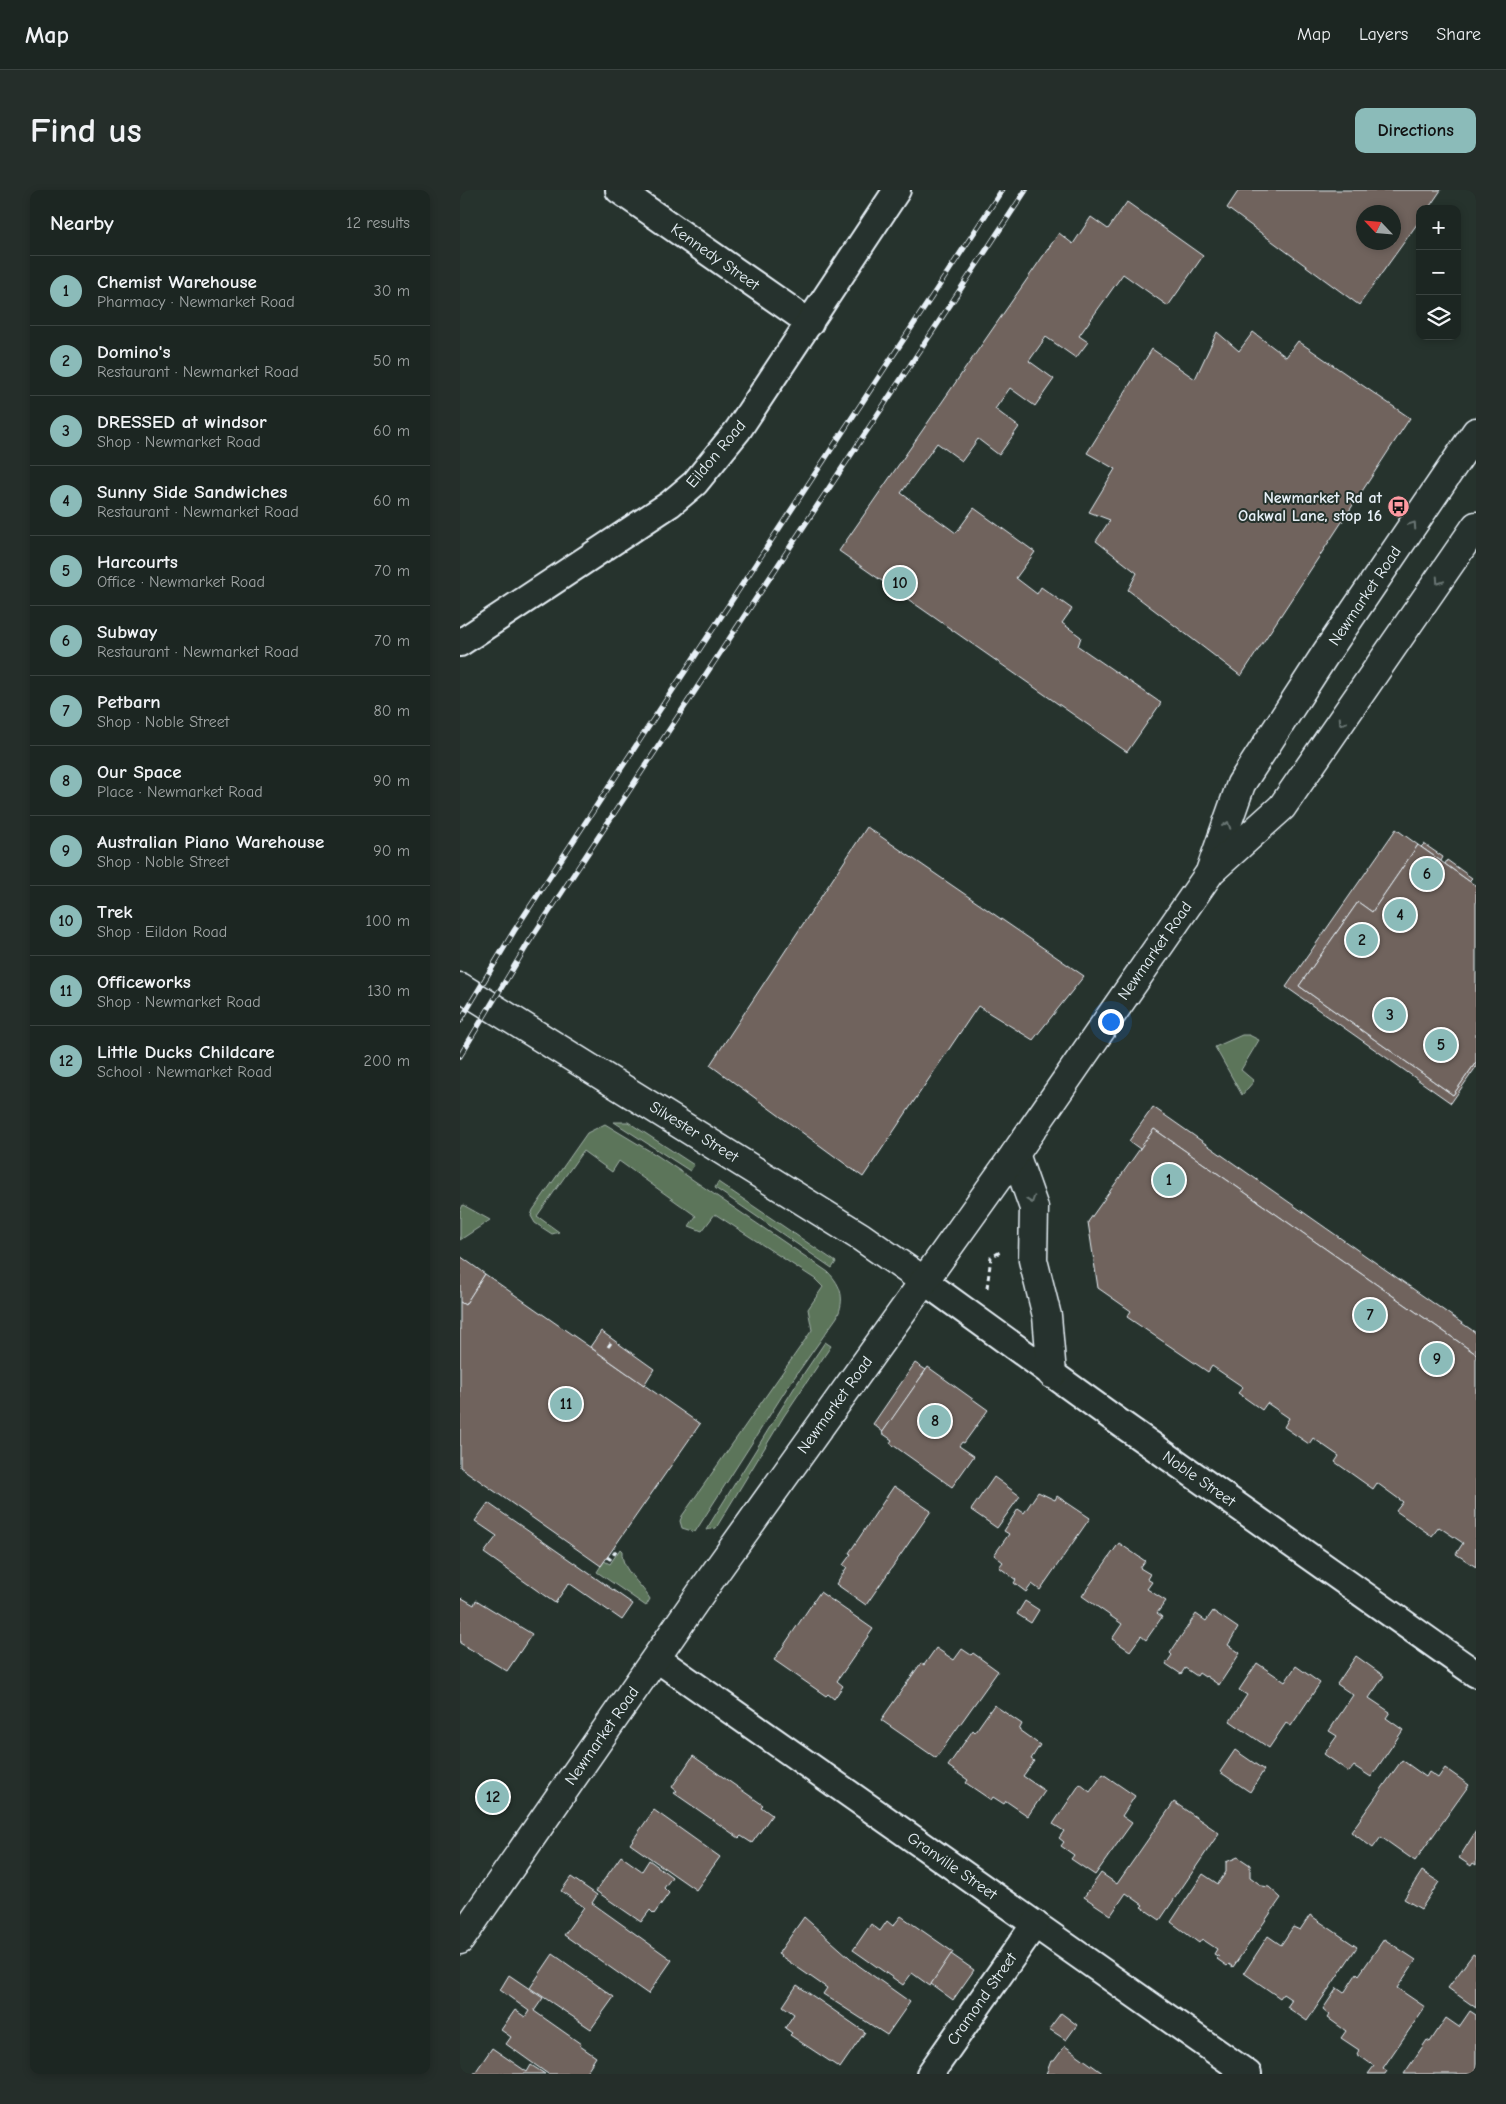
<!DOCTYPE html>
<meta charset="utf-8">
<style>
:root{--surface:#1c2622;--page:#252e2a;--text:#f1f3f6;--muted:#a0a5a5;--line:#3a4340;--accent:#8bbbb9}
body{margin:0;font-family:"Comic Neue",sans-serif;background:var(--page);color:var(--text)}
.controls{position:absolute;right:15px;top:15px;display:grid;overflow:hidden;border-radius:10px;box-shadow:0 2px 8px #0003}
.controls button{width:45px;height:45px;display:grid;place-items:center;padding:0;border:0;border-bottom:1px solid var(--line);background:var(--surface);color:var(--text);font:25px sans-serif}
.compass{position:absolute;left:896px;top:15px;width:45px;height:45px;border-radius:50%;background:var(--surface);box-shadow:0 2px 8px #0003;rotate:296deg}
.you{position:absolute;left:650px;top:831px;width:18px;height:18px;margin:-12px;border:4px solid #fff;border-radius:50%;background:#1a73e8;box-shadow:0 0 0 8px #1a73e833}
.badge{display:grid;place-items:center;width:32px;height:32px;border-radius:50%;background:var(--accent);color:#111;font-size:16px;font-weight:700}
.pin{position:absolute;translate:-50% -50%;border:2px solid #fff;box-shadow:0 1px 5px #0006}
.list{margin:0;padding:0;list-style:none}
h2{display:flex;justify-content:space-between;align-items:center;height:65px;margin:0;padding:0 20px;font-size:21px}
h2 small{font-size:16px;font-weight:400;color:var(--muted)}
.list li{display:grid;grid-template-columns:32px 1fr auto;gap:15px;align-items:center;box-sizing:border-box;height:70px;padding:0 20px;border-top:1px solid var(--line)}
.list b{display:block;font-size:19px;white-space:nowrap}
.list p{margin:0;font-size:16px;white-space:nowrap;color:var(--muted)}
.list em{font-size:16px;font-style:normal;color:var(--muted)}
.icon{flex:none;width:28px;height:28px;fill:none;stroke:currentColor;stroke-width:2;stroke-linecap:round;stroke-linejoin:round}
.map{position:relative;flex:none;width:1016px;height:1884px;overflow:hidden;border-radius:10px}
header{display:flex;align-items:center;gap:30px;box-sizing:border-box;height:70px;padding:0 25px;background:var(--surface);border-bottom:1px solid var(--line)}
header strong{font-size:24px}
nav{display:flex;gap:28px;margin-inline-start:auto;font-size:18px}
.intro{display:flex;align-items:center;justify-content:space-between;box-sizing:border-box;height:120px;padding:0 30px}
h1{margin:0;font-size:35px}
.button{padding:12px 22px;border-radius:10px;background:var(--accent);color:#111;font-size:18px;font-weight:700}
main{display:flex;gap:30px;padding:0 30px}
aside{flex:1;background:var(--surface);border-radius:10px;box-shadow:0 2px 8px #0003}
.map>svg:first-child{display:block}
.green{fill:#5b745a;stroke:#a2b2a9}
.building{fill:#70645d;stroke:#e8f1f8;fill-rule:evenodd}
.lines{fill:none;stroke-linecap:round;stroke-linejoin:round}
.minor-casing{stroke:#e8f1f8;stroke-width:30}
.secondary-casing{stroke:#e8f1f8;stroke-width:31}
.path{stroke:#e8f1f8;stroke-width:3;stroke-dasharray:5 4;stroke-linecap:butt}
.minor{stroke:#26332d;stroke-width:26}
.secondary{stroke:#26332d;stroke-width:28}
.rail-casing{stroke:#e8f1f8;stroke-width:5.5}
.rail{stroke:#26332d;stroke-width:4;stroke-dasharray:11;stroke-linecap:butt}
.oneway{stroke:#6a7674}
.labels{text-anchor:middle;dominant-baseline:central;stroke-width:4;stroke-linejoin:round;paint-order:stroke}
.street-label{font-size:16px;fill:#e8f1f8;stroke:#26332d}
.poi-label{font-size:16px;font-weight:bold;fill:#e8f1f8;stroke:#26332d;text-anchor:end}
</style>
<header>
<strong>Map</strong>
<nav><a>Map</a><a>Layers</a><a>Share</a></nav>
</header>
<div class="intro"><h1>Find us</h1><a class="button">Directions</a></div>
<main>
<aside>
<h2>Nearby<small>12 results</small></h2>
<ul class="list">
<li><span class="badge">1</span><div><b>Chemist Warehouse</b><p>Pharmacy · Newmarket Road</p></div><em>30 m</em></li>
<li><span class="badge">2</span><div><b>Domino's</b><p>Restaurant · Newmarket Road</p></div><em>50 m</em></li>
<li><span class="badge">3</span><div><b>DRESSED at windsor</b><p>Shop · Newmarket Road</p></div><em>60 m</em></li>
<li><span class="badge">4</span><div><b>Sunny Side Sandwiches</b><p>Restaurant · Newmarket Road</p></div><em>60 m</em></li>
<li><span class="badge">5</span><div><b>Harcourts</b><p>Office · Newmarket Road</p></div><em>70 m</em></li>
<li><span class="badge">6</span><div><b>Subway</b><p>Restaurant · Newmarket Road</p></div><em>70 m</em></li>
<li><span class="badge">7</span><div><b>Petbarn</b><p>Shop · Noble Street</p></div><em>80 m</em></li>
<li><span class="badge">8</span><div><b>Our Space</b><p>Place · Newmarket Road</p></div><em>90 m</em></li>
<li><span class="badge">9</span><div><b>Australian Piano Warehouse</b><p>Shop · Noble Street</p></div><em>90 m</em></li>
<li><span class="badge">10</span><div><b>Trek</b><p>Shop · Eildon Road</p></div><em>100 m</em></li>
<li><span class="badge">11</span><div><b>Officeworks</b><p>Shop · Newmarket Road</p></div><em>130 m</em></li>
<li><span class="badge">12</span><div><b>Little Ducks Childcare</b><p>School · Newmarket Road</p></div><em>200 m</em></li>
</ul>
</aside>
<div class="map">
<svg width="1016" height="1884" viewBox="0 0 1016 1884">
<rect width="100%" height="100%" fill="#26332d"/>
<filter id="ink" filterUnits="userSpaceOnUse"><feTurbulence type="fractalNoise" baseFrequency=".02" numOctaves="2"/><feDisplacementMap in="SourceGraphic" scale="10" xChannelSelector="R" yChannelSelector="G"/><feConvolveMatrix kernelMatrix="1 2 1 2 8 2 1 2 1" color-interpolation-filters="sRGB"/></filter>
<g filter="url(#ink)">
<!-- green -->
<g class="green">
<path d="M782,845H789L799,850L781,880L794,891L782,905L755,857Z"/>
<path d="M154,932H168L234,975L230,981Z"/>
<path d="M145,934L198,966L368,1082C382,1096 385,1110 377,1127L329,1195L235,1342L222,1338L220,1331L222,1326L352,1140L348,1119L363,1097L355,1089L255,1024L242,1041L229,1036L236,1026L159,971L152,982L123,961L77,1026L99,1042L92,1044L75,1033L71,1026L73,1020L127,943Z"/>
<path d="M258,992L376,1072L372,1078L255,998Z"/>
<path d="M3,1015L30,1030L0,1050V1021Z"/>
<path d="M365,1152L371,1156L324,1226L256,1338L246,1340L336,1195Z"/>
<path d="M160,1359L162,1361C161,1380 180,1392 190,1409L186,1416L137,1382L144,1371L150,1374Z"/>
</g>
<!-- building -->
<g class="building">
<path d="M779,0H981L968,19H960V30L899,115L767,18ZM904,22H934V52H904Z"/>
<path d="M667,12L743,66L708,116L663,84L619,146L628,152L616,168L586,147L569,171L594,189L575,216L550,198L535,219L559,237L539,265L518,249L502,271L477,253L441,303L496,343L514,318L575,362L556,388L577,404L581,397L612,419L602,433L621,447L618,456L701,513L667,562L379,361L599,43L613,54L631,27L648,39Z"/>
<path d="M757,142L779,161L793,142L826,167L838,151L950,228L781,486L668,400L677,383L636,351L650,330L629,322L655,279L627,263L692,159L735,189Z"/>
<path d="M407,637L624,786L573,850L518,816L403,987L250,875Z"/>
<path d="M936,639L958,655L912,722L898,712L839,796L993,905L1016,872V877L991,913L826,797Z"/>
<path d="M964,654L983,667L981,671L961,657Z"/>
<path d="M958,655L1016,696V872L993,905L839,796L898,712L912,722Z"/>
<path d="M987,670L1012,688L1009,691L985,674Z"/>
<path d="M693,917L1016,1143V1164L694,939L680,959L669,951Z"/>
<path d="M694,939L1016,1164V1377L996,1364L1003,1353L979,1337L972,1346L936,1321L943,1312L917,1293L913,1299L875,1272L879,1266L853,1248L849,1254L824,1237L829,1228L807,1213L802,1220L778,1203L783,1197L752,1176L748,1182L667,1127L671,1121L638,1098L628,1032Z"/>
<path d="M0,1066L25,1084L5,1115L0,1112Z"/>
<path d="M25,1084L240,1234L141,1376L0,1277V1112L5,1115Z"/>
<path d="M141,1141L194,1179L184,1195L130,1157Z"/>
<path d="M455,1173L466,1180L423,1242L413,1234Z"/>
<path d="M468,1177L528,1220L504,1253L502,1252L499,1256L514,1266L492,1297L430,1253L432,1250L422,1243Z"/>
<path d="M534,1287L560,1306L537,1338L511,1320Z"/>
<path d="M434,1296L471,1321L406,1415L376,1394L387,1377L383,1375L391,1364L389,1363Z"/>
<path d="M578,1302L595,1310L597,1306L630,1328L580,1400L572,1394L566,1402L554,1393L556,1390L539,1377L543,1372L534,1365L549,1344L544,1341L558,1319L564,1323Z"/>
<path d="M28,1313L173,1414L162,1430L109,1393L95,1413L24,1363L37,1346L15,1331Z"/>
<path d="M659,1353L685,1371L680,1378L690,1384L687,1389L692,1392L687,1399L706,1411L697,1423L702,1427L686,1450L681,1446L670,1461L652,1449L662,1434L622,1406Z"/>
<path d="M360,1402L413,1439L377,1491L383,1496L374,1509L368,1504L366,1506L314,1470Z"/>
<path d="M2,1408L14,1415L16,1410L72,1444L47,1481L0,1453V1412Z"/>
<path d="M565,1411L579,1420L571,1433L557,1424Z"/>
<path d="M753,1421L778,1438L768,1455L780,1463L759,1495L746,1486L745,1487L739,1483L737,1486L725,1478L721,1484L706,1474L712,1465L710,1463L736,1424L746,1431Z"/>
<path d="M476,1458L494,1470L502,1459L511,1465L513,1463L538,1481L476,1568L421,1530L461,1473L464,1475Z"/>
<path d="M896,1466L924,1486L909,1508L930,1522L926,1528L943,1540L911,1587L894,1576L889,1582L864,1564L877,1546L869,1541L893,1505L877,1494Z"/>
<path d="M797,1473L825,1492L836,1476L860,1493L831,1536L826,1533L809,1558L770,1531L787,1505L779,1500Z"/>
<path d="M534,1515L562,1534L559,1540L580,1555L571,1569L574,1571L563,1586L585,1601L568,1626L546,1611L544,1614L533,1607L531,1610L506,1593L508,1590L488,1576L513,1540L515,1542Z"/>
<path d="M775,1560L804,1580L790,1602L760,1582Z"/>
<path d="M233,1566L303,1615L301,1617L312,1625L292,1653L281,1646L279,1648L214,1603L217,1601L212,1597Z"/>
<path d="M942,1570L966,1587L969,1582L978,1588L985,1578L1009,1595L955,1671L921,1647L913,1658L891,1642Z"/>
<path d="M643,1584L675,1606L662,1626L672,1633L635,1685L611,1669L614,1665L601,1656L604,1652L599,1648L604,1641L593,1634L620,1594L630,1602Z"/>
<path d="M714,1612L759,1643L700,1730L681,1717L683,1715L666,1703L651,1725L624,1707L641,1683L657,1694Z"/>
<path d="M194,1620L260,1667L236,1700L170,1654Z"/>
<path d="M1016,1641V1675L1013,1673L1011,1676L999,1668Z"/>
<path d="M161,1666L182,1681L189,1670L212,1687L204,1698L209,1703L194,1724L190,1720L181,1732L136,1701Z"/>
<path d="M778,1667L790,1675V1687L802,1696L809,1697L821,1708L773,1777L769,1774L767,1776L757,1769L759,1767L754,1764L757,1759L742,1749L739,1753L711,1732L743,1684L758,1694L766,1682V1672Z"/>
<path d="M962,1681L979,1692L961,1719L944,1709Z"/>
<path d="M111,1687L137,1705L132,1713L212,1770L188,1804L104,1745L124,1717L101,1701Z"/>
<path d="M850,1725L897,1757L847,1831L827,1817L832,1810L823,1804L820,1808L784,1783L808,1746L821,1755L833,1737L840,1740Z"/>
<path d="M441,1726L493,1762L470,1796L452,1783L443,1795L393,1760L411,1734L420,1741L427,1731L433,1736Z"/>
<path d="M344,1727L398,1775L450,1812L427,1845L363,1804L367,1798L318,1764Z"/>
<path d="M924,1749L956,1770L937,1798L965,1817L923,1878L927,1881L925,1884H908L914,1876L897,1864L899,1860L881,1848L886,1841L868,1828L870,1825L863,1819L877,1798L884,1803L897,1783L899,1785Z"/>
<path d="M93,1764L154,1807L131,1839L70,1798Z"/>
<path d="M491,1764L514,1780L493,1810L471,1794Z"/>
<path d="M1013,1764L1016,1766V1818L988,1798Z"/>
<path d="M49,1785L83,1808L74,1821L121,1854L120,1856L136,1867L125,1884H88L46,1854L51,1847L41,1840L55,1820L65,1827L69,1821L40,1800Z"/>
<path d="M337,1795L405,1842L380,1878L330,1845L332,1843L325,1838L334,1824L323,1816Z"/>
<path d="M1010,1821L1016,1825V1884H944L967,1850L970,1852L986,1828L999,1837Z"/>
<path d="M601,1823L617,1835L606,1850L589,1839Z"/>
<path d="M605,1856L644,1884H586L591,1871H594Z"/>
<path d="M32,1858L67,1882L71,1875L85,1884H14Z"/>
</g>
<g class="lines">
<defs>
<g id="minor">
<path d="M159,0L350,133"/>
<path d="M0,453L210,314L235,293L278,240L437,0"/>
<path d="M464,1091L656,1230L1016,1484"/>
<path d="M196,1468L788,1884"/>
<path d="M470,1884L575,1734"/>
</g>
<g id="secondary">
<path d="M751,679L781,594L866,463L1016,242"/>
<path d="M0,797L401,1047L464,1091"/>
<path d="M555,964L574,1018L573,1070L587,1126L592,1184"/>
<path d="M0,1750L245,1397L555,964L751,681L822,617L1016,336"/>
</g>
</defs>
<!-- minor casing -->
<use href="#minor" class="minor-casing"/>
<!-- secondary casing -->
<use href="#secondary" class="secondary-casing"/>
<!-- path -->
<g class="path">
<path d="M527,1098L531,1067L542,1061"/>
<path d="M148,1157L153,1150"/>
<path d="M147,1367L150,1369L158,1358"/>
</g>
<!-- minor -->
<use href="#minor" class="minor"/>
<!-- secondary -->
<use href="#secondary" class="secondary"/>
<defs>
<g id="rail">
<path d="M0,831L54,741L542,0"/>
<path d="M0,866L69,752L566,0"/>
</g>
</defs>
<!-- rail casing -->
<use href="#rail" class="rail-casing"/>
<!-- rail -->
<use href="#rail" class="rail"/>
</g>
<!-- one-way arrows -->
<defs><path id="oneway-chevron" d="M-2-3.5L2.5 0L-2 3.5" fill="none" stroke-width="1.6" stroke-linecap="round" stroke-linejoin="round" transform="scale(1.25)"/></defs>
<g class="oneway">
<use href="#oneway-chevron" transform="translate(953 335) rotate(-56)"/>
<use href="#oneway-chevron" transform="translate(979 391) rotate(124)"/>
<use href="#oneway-chevron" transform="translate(882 532) rotate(124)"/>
<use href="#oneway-chevron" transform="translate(767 635) rotate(-71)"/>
<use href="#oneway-chevron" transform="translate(571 1010) rotate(71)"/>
</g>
</g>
<!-- icons -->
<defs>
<symbol id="bus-disc" viewBox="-11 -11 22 22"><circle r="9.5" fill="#ff9aa2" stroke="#26332d"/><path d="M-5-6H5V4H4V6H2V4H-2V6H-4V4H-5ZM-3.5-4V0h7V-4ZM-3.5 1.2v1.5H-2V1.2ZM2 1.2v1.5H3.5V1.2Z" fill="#111"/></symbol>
</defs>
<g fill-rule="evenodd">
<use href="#bus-disc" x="926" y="304" width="25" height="25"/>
</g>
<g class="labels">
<!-- street labels -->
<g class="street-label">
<text transform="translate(255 67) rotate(35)">Kennedy Street</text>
<text transform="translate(256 264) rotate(-50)">Eildon Road</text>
<text transform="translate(905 406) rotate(-56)">Newmarket Road</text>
<text transform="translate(695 761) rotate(-55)">Newmarket Road</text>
<text transform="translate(234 942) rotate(32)">Silvester Street</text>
<text transform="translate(375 1215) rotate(-54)">Newmarket Road</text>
<text transform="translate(739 1289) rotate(35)">Noble Street</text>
<text transform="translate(142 1546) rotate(-55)">Newmarket Road</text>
<text transform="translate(492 1676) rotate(35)">Granville Street</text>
<text transform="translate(522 1809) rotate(-55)">Cramond Street</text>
</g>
<!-- poi labels -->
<g class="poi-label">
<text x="922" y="308">Newmarket Rd at<tspan x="922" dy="18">Oakwal Lane, stop 16</tspan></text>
</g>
</g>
</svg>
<div class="controls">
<button>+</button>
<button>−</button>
<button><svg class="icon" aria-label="layers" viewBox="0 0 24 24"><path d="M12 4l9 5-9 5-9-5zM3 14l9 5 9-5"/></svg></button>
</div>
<svg class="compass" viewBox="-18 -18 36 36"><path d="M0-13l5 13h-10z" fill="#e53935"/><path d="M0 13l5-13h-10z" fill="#a0a5a5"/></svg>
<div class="you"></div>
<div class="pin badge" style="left:709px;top:990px">1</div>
<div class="pin badge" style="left:902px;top:750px">2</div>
<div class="pin badge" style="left:930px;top:825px">3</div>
<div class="pin badge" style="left:940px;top:725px">4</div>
<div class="pin badge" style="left:981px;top:855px">5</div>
<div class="pin badge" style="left:967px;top:684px">6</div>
<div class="pin badge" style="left:910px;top:1125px">7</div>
<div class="pin badge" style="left:475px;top:1231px">8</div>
<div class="pin badge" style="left:977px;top:1169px">9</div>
<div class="pin badge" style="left:440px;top:393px">10</div>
<div class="pin badge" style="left:106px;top:1214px">11</div>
<div class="pin badge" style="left:33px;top:1607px">12</div>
</div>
</main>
